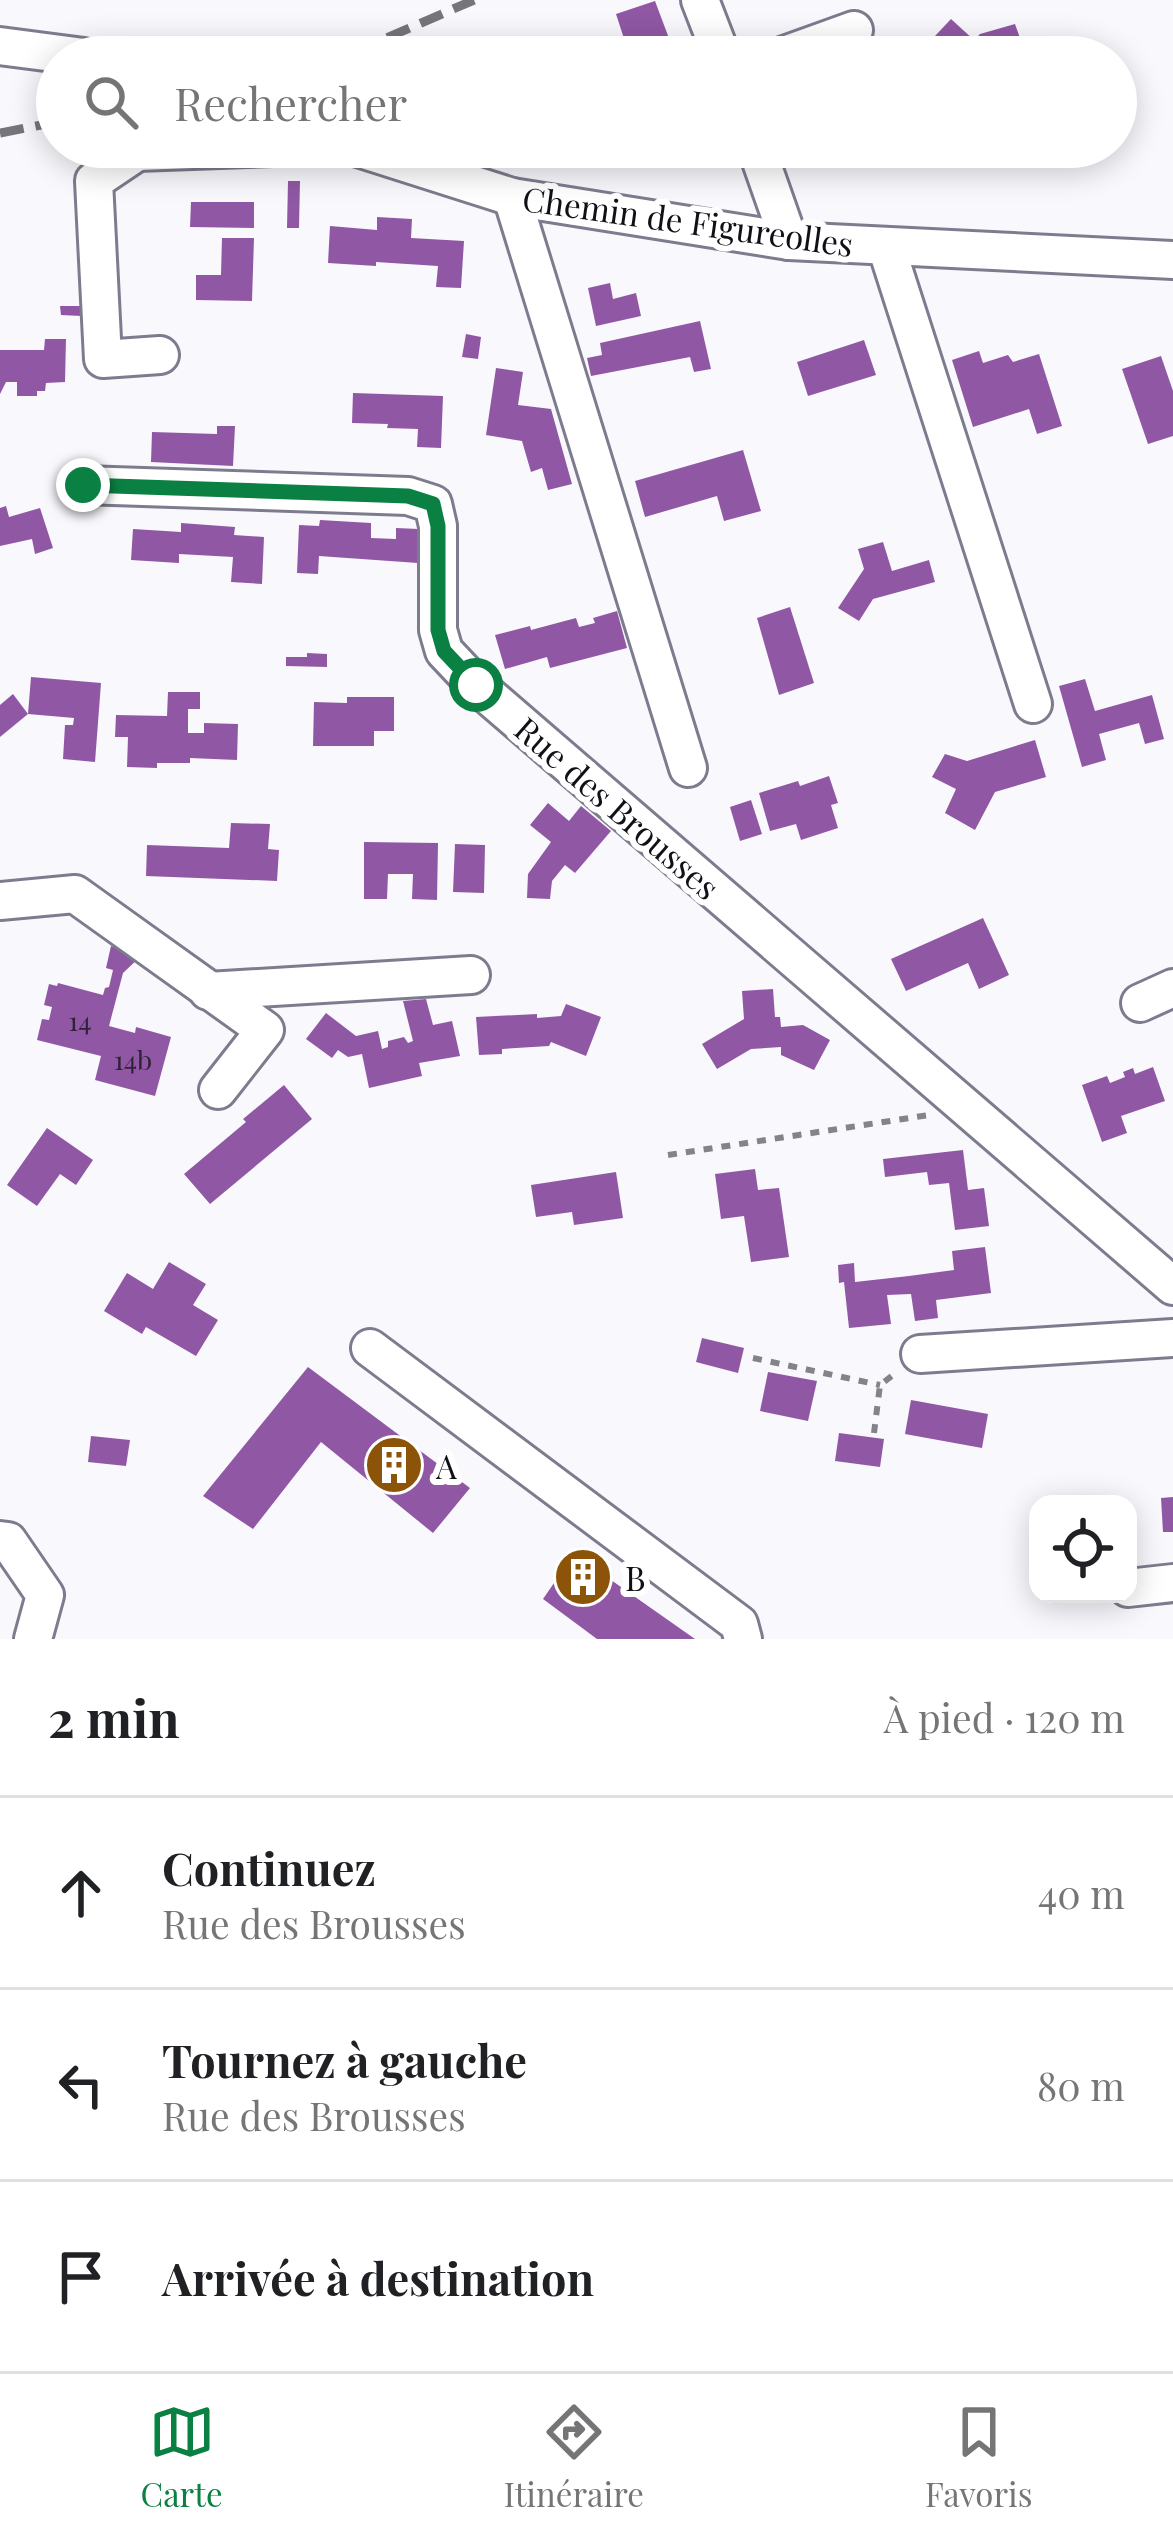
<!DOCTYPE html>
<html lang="fr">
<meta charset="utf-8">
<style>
:root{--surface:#fff;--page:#f2f2f2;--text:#202124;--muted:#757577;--line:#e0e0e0;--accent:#0b8043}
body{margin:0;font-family:"Playfair Display",serif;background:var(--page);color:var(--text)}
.controls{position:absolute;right:36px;bottom:36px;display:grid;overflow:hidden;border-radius:24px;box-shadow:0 6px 30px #0003}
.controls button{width:108px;height:108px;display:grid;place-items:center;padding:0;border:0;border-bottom:3px solid var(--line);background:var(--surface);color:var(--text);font:60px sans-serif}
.stop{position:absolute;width:36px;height:36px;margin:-27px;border:9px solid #0b8043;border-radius:50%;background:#fff}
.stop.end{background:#0b8043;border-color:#fff;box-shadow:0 3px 12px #0008}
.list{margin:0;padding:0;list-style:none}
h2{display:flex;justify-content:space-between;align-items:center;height:156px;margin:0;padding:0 48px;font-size:51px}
h2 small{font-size:39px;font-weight:400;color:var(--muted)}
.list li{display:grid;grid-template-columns:78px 1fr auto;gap:36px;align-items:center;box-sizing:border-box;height:192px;padding:0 48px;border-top:3px solid var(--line)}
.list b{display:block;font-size:45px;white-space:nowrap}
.list p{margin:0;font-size:39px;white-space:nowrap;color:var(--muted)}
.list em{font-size:39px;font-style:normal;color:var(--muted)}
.icon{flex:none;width:66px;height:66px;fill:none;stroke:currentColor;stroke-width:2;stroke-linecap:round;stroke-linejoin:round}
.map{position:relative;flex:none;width:1173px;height:1639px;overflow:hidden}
.search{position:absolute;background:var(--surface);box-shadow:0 6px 30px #0003;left:36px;right:36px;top:36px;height:132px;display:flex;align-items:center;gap:30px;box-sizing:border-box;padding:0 42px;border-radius:66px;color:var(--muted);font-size:45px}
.sheet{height:732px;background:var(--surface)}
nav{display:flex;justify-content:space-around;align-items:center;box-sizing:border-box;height:168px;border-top:3px solid var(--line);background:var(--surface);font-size:33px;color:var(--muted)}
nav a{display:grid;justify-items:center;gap:6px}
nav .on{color:var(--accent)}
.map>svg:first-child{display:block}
.building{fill:#9058a4}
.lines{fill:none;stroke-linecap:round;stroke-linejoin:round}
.minor-casing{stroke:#7d7c8e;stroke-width:42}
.path{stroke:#848389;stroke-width:6;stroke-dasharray:9 9;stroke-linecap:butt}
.minor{stroke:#fff;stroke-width:36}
.rail{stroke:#76757b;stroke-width:9;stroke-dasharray:24 12;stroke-linecap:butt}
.route{stroke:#0b8043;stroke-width:15}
.labels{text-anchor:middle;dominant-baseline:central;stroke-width:12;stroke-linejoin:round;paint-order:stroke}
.number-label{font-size:27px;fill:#31223a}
.street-label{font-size:33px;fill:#111017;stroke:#fff}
.poi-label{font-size:33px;fill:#111017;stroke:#fff;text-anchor:start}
</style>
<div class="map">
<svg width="1173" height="1639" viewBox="0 0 1173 1639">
<rect width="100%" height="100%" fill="#f9f8fd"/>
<!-- building -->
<g class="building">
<path d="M655,1L676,57H630L616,14Z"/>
<path d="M951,19L974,40L980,34L1015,24L1021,41L1028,39L1034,57H940L947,48L935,36Z"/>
<path d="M500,41L502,57H461Z"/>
<path d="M288,181H300L299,228H287Z"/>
<path d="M191,202H254V228L190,227Z"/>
<path d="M377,217L412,219L411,238L464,241L461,288L436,287L438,266L376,262V266L328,263L330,226L377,230Z"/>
<path d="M222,238H254L252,301L196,300V275H221Z"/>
<path d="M610,283L613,299L636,293L641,316L596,326L588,288Z"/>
<path d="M60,306H81V316L61,315Z"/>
<path d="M700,321L711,369L694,372L690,357L591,376L587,358L602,355L600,343Z"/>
<path d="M466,334L481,337L478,359L462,357Z"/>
<path d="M45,339H66L65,382L46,383L45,391H37V396H17V382H6L0,394V350H44Z"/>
<path d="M864,340L876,375L808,396L797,362Z"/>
<path d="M979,351L983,363L1008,355L1013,362L1039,354L1062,426L1037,434L1029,409L973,427L952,360Z"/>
<path d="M1161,356L1173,391V436L1148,444L1122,369Z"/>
<path d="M496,368L523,372L518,405L551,409L572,484L548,490L542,468L531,472L522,441L486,435Z"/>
<path d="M353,393L443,396L441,448L417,447L418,429L387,428L388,424L352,423Z"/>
<path d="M217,426H235L233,466L151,462L152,432L217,434Z"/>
<path d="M743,450L761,511L724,521L717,496L645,517L635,481Z"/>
<path d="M6,506L9,517L40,508L53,548L35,554L32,539L0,546V508Z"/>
<path d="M320,520L371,523V538L396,539V528L419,529L418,563L319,556L318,574L297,573L299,525L319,526Z"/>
<path d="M181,523L235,527L234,535L264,537L262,584L231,582L233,557L179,554V563L131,560L133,529L181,532Z"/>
<path d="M883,542L892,571L929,560L935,582L873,599L859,621L838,608L864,569L858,549Z"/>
<path d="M790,607L814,683L779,695L757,618Z"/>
<path d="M617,611L627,648L550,668L547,657L505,669L495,635L530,626L531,630L576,618L579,627L595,623L593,618Z"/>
<path d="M307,653L327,654V667L286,666V657H307Z"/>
<path d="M31,677L101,683L95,762L63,759L65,725H73L74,718L28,714Z"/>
<path d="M1085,679L1095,711L1152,695L1164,739L1145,744L1139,723L1099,734L1106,760L1082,767L1059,686Z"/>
<path d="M168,692H200V709H188V733H204V723L238,724L237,760L190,758V763H157V768L127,767L128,737H115L116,715L167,716Z"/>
<path d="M13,694L28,714L0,737V705Z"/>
<path d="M347,697H394V731H374V746H313L314,702L347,703Z"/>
<path d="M1035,740L1046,777L995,792L975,830L945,813L956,789L932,777L945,754L967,761Z"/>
<path d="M829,776L838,803L831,805L838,828L801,840L796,824L770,831L759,793L798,781L800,786Z"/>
<path d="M751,800L762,834L740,841L730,807Z"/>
<path d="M548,803L569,821L581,806L611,831L575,873L565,865L552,881L550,899L527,898L528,874L551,842L530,825Z"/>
<path d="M231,823L270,824L268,849L279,850L277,881L146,876L147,845L229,848Z"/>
<path d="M364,842L438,843L437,900L412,899L413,874H388L387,899H364Z"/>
<path d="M455,844L485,845L484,893L453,892Z"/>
<path d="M983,918L1009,975L979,989L968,963L906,991L891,959Z"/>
<path d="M111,946L142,955L123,973L109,1026L135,1033L136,1027L171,1037L155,1096L95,1080L101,1056L37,1040L42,1019L49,1020L52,1007L44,1005L49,984L57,986L58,983L103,995L105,988L109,987L113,970L106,968Z"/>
<path d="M773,989L775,1017H780L781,1027L803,1025L830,1040L814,1070L781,1055V1047L751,1049L717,1069L702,1044L744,1019L742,991Z"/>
<path d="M426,999L433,1025L452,1021L460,1056L419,1063L422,1076L369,1088L362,1054L348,1057L338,1050L332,1058L306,1039L326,1013L356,1036L378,1031L382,1049L388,1047V1041L404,1037L408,1043L413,1041L403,1001Z"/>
<path d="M566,1004L601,1017L586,1056L551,1042L549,1046L502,1049V1054L479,1055L476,1017L537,1014V1018L561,1016Z"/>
<path d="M1153,1067L1165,1101L1121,1116L1127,1133L1102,1142L1082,1085L1107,1076L1110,1083L1125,1077L1123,1072L1133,1068L1135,1074Z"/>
<path d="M284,1085L312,1119L210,1204L184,1174L246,1122L243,1119Z"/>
<path d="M47,1128L93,1160L76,1185L60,1174L37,1206L7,1185Z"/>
<path d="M963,1150L968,1190L984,1188L989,1226L955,1230L949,1183L929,1185L927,1172L885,1177L883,1159Z"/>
<path d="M755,1169L758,1190L779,1188L789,1257L751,1262L744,1216L721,1219L715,1174Z"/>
<path d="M616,1172L623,1218L574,1225L572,1212L536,1217L531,1185Z"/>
<path d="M985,1247L991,1293L936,1300L938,1318L915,1321L911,1294L887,1295L891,1324L849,1328L844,1282L839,1283L838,1265L854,1263L855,1282L909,1276L954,1270L952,1251Z"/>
<path d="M169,1262L206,1284L193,1305L218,1320L196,1356L146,1327L142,1334L104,1311L127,1273L153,1289Z"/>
<path d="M702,1338L744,1348L738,1373L696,1362Z"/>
<path d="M308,1367L470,1488L433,1533L321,1442L253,1529L203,1496Z"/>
<path d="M768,1372L817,1381L808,1421L760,1411Z"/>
<path d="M911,1400L988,1414L982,1448L905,1434Z"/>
<path d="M839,1433L884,1439L880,1467L835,1461Z"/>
<path d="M91,1436L130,1440L126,1466L88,1462Z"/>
<path d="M1173,1497V1532H1163L1161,1498Z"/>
<path d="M574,1554L695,1639H597L543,1599Z"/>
</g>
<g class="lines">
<defs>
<g id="minor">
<path d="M700,0L722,57"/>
<path d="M0,46L84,57"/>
<path d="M779,57L854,30"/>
<path d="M134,147L137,152L273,147"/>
<path d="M355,147L512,197L789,241L1173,260"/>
<path d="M756,147L789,241"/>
<path d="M137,152L94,181L103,359L160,355"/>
<path d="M512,197L688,768"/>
<path d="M886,246L1033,704"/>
<path d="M83,485L408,496L433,504L438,526V630L444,651L476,685L1173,1286"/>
<path d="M0,901L75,894L265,1030L218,1090"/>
<path d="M208,991L471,975"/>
<path d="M1140,1003L1173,988"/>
<path d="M370,1348L739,1624L743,1639"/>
<path d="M920,1354L1173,1338"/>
<path d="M0,1540L8,1541L45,1595L33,1639"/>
<path d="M1128,1588L1173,1583"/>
</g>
</defs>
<!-- minor casing -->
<use href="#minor" class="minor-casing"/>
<!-- path -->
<g class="path">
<path d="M668,1155L929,1115"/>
<path d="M753,1358L880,1385"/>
<path d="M874,1433L880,1385L898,1371"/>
</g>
<!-- minor -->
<use href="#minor" class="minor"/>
<!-- rail -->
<g class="rail">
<path d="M318,57L382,40L474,0"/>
<path d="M0,133L57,122"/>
</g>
</g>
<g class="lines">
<!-- route -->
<path class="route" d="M83,485L408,496L433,504L438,526V630L444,651L476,685"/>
</g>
<!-- icons -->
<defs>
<symbol id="building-disc" viewBox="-11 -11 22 22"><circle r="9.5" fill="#8c5408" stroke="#fff"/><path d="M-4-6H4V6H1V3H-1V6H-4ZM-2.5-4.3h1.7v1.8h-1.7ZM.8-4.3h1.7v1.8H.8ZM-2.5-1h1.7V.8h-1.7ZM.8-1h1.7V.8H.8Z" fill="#fff"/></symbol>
</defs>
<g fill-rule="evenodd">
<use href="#building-disc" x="361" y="1432" width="66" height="66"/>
<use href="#building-disc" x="550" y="1544" width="66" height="66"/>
</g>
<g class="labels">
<!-- number labels -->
<g class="number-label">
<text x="80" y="1020">14</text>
<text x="133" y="1059">14b</text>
</g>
<!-- street labels -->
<g class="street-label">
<text transform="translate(688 220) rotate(8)">Chemin de Figureolles</text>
<text transform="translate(618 807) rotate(41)">Rue des Brousses</text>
</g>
<!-- poi labels -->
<g class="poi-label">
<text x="436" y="1465">A</text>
<text x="625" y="1577">B</text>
</g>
</g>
</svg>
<div class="controls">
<button><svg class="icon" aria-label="locate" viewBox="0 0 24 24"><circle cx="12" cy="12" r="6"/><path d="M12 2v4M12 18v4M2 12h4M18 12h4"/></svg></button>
</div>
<div class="stop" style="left:476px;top:685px"></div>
<div class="stop end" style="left:83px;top:485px"></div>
<div class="search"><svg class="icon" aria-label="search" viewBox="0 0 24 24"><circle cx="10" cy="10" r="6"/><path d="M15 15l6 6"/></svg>Rechercher</div>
</div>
<section class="sheet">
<h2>2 min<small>À pied · 120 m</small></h2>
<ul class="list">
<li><svg class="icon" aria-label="ahead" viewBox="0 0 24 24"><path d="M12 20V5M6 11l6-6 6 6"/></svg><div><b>Continuez</b><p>Rue des Brousses</p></div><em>40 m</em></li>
<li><svg class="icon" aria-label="left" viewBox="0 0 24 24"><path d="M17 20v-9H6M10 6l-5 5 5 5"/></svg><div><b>Tournez à gauche</b><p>Rue des Brousses</p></div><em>80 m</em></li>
<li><svg class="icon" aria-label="arrive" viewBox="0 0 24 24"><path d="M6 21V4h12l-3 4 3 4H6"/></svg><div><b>Arrivée à destination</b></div></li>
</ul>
</section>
<nav>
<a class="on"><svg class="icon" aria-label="map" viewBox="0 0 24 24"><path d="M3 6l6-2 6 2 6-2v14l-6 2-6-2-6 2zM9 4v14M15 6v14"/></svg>Carte</a>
<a><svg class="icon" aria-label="directions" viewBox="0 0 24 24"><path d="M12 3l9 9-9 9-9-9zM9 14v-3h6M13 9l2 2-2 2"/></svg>Itinéraire</a>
<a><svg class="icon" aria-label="saved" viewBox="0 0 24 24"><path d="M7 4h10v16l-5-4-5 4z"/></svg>Favoris</a>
</nav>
